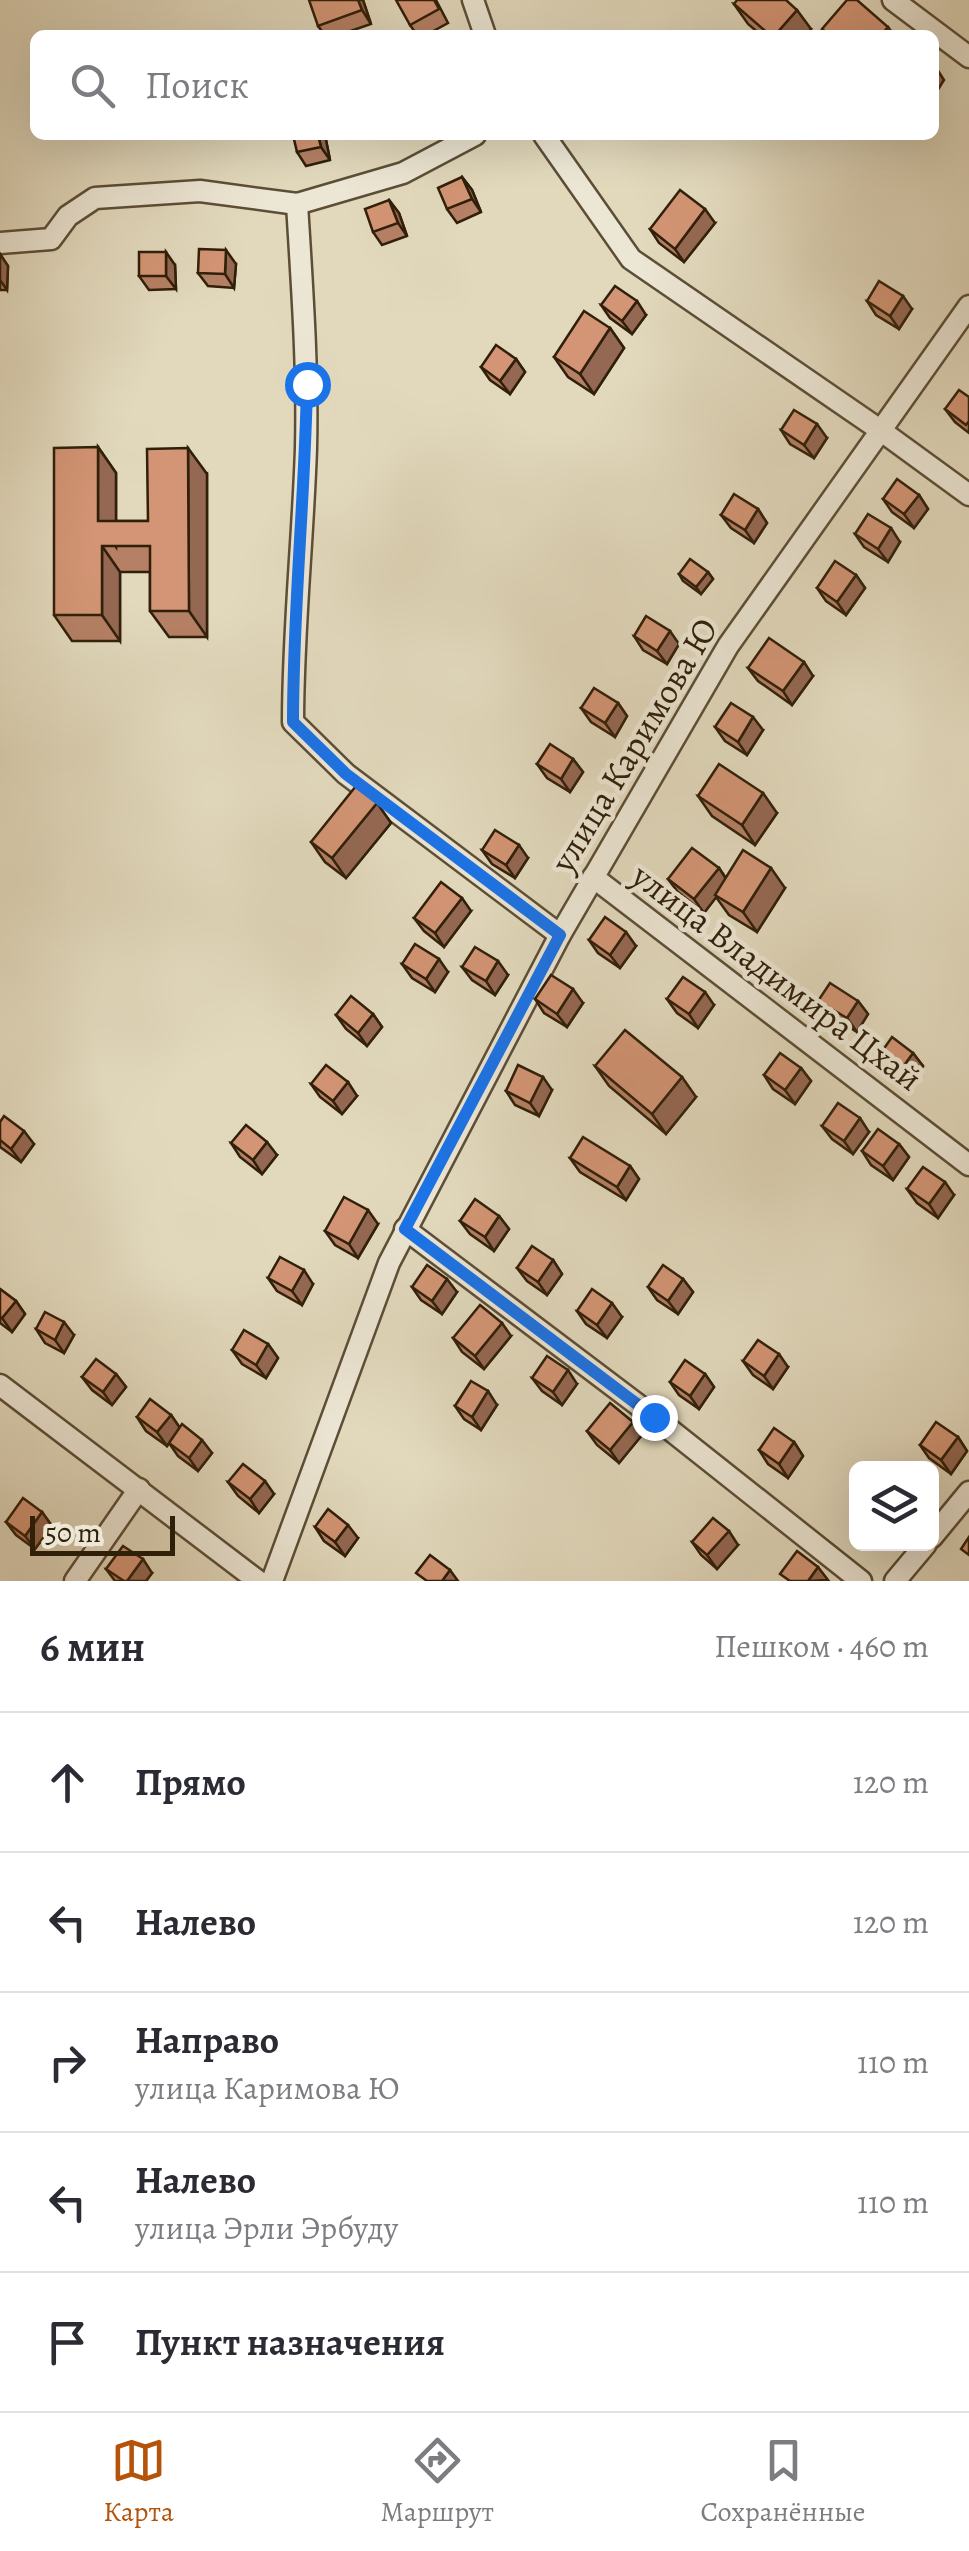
<!DOCTYPE html>
<html lang="ru">
<meta charset="utf-8">
<style>
:root{--surface:#fff;--page:#f7f7f7;--text:#2b2b33;--muted:#7c7c81;--line:#e1e1e2;--accent:#b45309}
body{margin:0;font-family:Alegreya,serif;background:var(--page);color:var(--text)}
.controls{position:absolute;right:30px;bottom:30px;display:grid;overflow:hidden;border-radius:15px;box-shadow:0 10px 40px #0002}
.controls button{width:90px;height:90px;display:grid;place-items:center;padding:0;border:0;border-bottom:2px solid var(--line);background:var(--surface);color:var(--text);font:50px sans-serif}
.scale{position:absolute;left:30px;bottom:25px;width:145px;box-sizing:border-box;padding-left:10px;border:5px solid #301f09;border-top:0;font-size:28px;line-height:35px;white-space:nowrap;color:#301f09;-webkit-text-stroke:8px #ece6d4;paint-order:stroke}
.stop{position:absolute;width:30px;height:30px;margin:-22px;border:8px solid #1a73e8;border-radius:50%;background:#fff}
.stop.end{background:#1a73e8;border-color:#fff;box-shadow:0 2px 10px #0008}
.list{margin:0;padding:0;list-style:none}
h2{display:flex;justify-content:space-between;align-items:center;height:130px;margin:0;padding:0 40px;font-size:42px}
h2 small{font-size:32px;font-weight:400;color:var(--muted)}
.list li{display:grid;grid-template-columns:65px 1fr auto;gap:30px;align-items:center;box-sizing:border-box;height:140px;padding:0 40px;border-top:2px solid var(--line)}
.list b{display:block;font-size:38px;white-space:nowrap}
.list p{margin:0;font-size:32px;white-space:nowrap;color:var(--muted)}
.list em{font-size:32px;font-style:normal;color:var(--muted)}
.icon{flex:none;width:55px;height:55px;fill:none;stroke:currentColor;stroke-width:2;stroke-linecap:round;stroke-linejoin:round}
.map{position:relative;flex:none;width:969px;height:1581px;overflow:hidden}
.search{position:absolute;background:var(--surface);box-shadow:0 10px 40px #0002;left:30px;right:30px;top:30px;height:110px;display:flex;align-items:center;gap:25px;box-sizing:border-box;padding:0 35px;border-radius:15px;color:var(--muted);font-size:38px}
.sheet{height:830px;background:var(--surface)}
nav{display:flex;justify-content:space-around;align-items:center;box-sizing:border-box;height:140px;border-top:2px solid var(--line);background:var(--surface);font-size:28px;color:var(--muted)}
nav a{display:grid;justify-items:center;gap:5px}
nav .on{color:var(--accent)}
.map>svg:first-child{display:block}
.lines{fill:none;stroke-linecap:round;stroke-linejoin:round}
.minor-casing{stroke:#5c4e36;stroke-width:25}
.minor{stroke:#ece6d4;stroke-width:20}
.wall{fill:#b58065;stroke:#301f09;stroke-width:2.5}
.shaded-wall{fill:#946852;stroke:#301f09;stroke-width:2.5}
.building{fill:#d39575;stroke:#301f09;stroke-width:2.5}
.route{stroke:#1a73e8;stroke-width:12}
.labels{text-anchor:middle;dominant-baseline:central;stroke-width:9;stroke-linejoin:round;paint-order:stroke}
.street-label{font-size:35px;fill:#301f09;stroke:#ece6d4}
</style>
<div class="map">
<svg width="969" height="1581" viewBox="0 0 969 1581">
<rect width="100%" height="100%" fill="#e2d9bd"/>
<filter id="stains"><feTurbulence type="fractalNoise" baseFrequency=".002" numOctaves="4"/><feColorMatrix values="0 0 0 0 .2 0 0 0 0 .09 0 0 0 0 .02 0 0 0 .5 -.17"/></filter>
<radialGradient id="worn" r=".72"><stop offset=".6" stop-color="#630" stop-opacity="0"/><stop offset="1" stop-color="#630" stop-opacity=".3"/></radialGradient>
<g class="lines">
<defs>
<g id="minor">
<path d="M473,0L485,35"/>
<path d="M893,0L969,57"/>
<path d="M544,135L631,259L880,430L969,495"/>
<path d="M297,204C302,286 308,367 306,448C303,539 293,630 293,722L346,774L560,935"/>
<path d="M0,243L51,239L68,216L95,198L200,191L297,204L403,173L475,135"/>
<path d="M593,877L969,1165"/>
<path d="M405,1229L654,1417L861,1581"/>
<path d="M0,1385L258,1581"/>
<path d="M932,1537L969,1492"/>
<path d="M75,1581L139,1489"/>
<path d="M272,1581L389,1263L560,935L728,646L969,306"/>
<path d="M895,1581L926,1544"/>
</g>
</defs>
<!-- minor casing -->
<use href="#minor" class="minor-casing"/>
<!-- minor -->
<use href="#minor" class="minor"/>
</g>
<!-- wall -->
<g class="wall">
<path d="M363,0L371,24L339,35H325L318,26Z"/>
<path d="M436,0L448,23L426,35H417L410,25Z"/>
<path d="M734,4L811,29L806,35H761L748,24Z"/>
<path d="M325,135L330,160L306,166L297,152Z"/>
<path d="M462,177L472,190L481,212L457,223L447,209Z"/>
<path d="M389,200L399,213L407,236L382,245L373,232Z"/>
<path d="M715,223L684,262L659,243L650,229Z"/>
<path d="M0,254L8,266L7,290H0Z"/>
<path d="M236,264L234,288L208,286L198,273Z"/>
<path d="M175,265L176,289L149,290L139,276Z"/>
<path d="M867,301L912,309L899,329L876,315Z"/>
<path d="M601,305L646,315L632,334L610,318Z"/>
<path d="M610,328L624,348L594,394L568,377L554,357Z"/>
<path d="M516,359L525,372L510,394L490,380L481,367Z"/>
<path d="M969,397V433L955,422L945,409Z"/>
<path d="M781,430L827,438L814,458L790,444Z"/>
<path d="M98,447L116,473V521H148L207,474V637H169L150,611V572H120V641H72L54,615Z"/>
<path d="M919,495L928,509L914,528L892,512L883,499Z"/>
<path d="M758,509L767,523L754,543L731,528L721,515Z"/>
<path d="M855,534L900,542L888,562L864,547Z"/>
<path d="M708,572L713,579L701,594L683,581L679,574Z"/>
<path d="M856,575L865,588L846,615L826,601L817,588Z"/>
<path d="M634,636L679,644L667,664L643,650Z"/>
<path d="M748,668L813,676L792,705L758,681Z"/>
<path d="M618,703L627,716L615,737L591,722L581,708Z"/>
<path d="M715,727L763,730L747,755L725,741Z"/>
<path d="M573,759L583,772L570,792L547,778L537,764Z"/>
<path d="M698,796L777,813L755,845L712,816Z"/>
<path d="M377,803L391,823L346,878L325,862L311,842Z"/>
<path d="M482,850L528,858L515,878L492,864Z"/>
<path d="M719,868L726,878L785,888L757,932L729,915L716,897L704,913L678,892L668,879Z"/>
<path d="M471,911L444,947L424,931L414,918Z"/>
<path d="M589,940L636,946L620,968L598,953Z"/>
<path d="M402,964L448,972L435,992L412,978Z"/>
<path d="M462,967L508,975L495,995L472,980Z"/>
<path d="M535,999L583,1003L567,1027L544,1013Z"/>
<path d="M667,999L714,1005L698,1028L677,1013Z"/>
<path d="M818,1001H858L868,1014L857,1032L828,1014Z"/>
<path d="M373,1014L382,1027L367,1046L346,1029L336,1015Z"/>
<path d="M913,1053L923,1066L907,1089L885,1073L876,1060Z"/>
<path d="M595,1066L696,1097L666,1134L609,1086Z"/>
<path d="M801,1068L811,1081L795,1104L773,1089L764,1075Z"/>
<path d="M311,1084L357,1096L342,1114L320,1097Z"/>
<path d="M552,1090L539,1116L515,1105L506,1091Z"/>
<path d="M0,1122L34,1144L21,1162L0,1147Z"/>
<path d="M822,1126L869,1132L853,1154L832,1139Z"/>
<path d="M231,1143L277,1155L262,1174L240,1157Z"/>
<path d="M899,1144L909,1157L893,1180L871,1165L862,1151Z"/>
<path d="M570,1158L630,1166L639,1179L626,1200L580,1172Z"/>
<path d="M907,1189L954,1195L938,1218L917,1203Z"/>
<path d="M499,1216L509,1229L494,1251L470,1234L460,1221Z"/>
<path d="M378,1224L358,1258L335,1245L325,1231Z"/>
<path d="M553,1260L562,1274L547,1295L527,1281L517,1268Z"/>
<path d="M268,1278L313,1284L302,1305L277,1291Z"/>
<path d="M683,1279L693,1292L678,1314L657,1300L648,1287Z"/>
<path d="M412,1287L457,1292L442,1314L421,1300Z"/>
<path d="M0,1289L16,1301L25,1314L12,1332L0,1323Z"/>
<path d="M577,1311L622,1317L607,1338L586,1324Z"/>
<path d="M36,1329L74,1335L64,1353L45,1343Z"/>
<path d="M511,1336L484,1369L462,1352L453,1338Z"/>
<path d="M268,1344L278,1358L266,1378L242,1364L232,1350Z"/>
<path d="M743,1361L788,1367L773,1389L753,1375Z"/>
<path d="M116,1374L126,1387L112,1405L92,1390L82,1377Z"/>
<path d="M705,1374L714,1387L699,1409L679,1395L670,1382Z"/>
<path d="M532,1378L577,1384L562,1405L542,1391Z"/>
<path d="M497,1405L481,1430L464,1419L455,1406Z"/>
<path d="M171,1415L180,1428L212,1453L198,1471L178,1456L169,1443L167,1446L146,1431L137,1417Z"/>
<path d="M633,1422L642,1435L619,1463L597,1445L587,1431Z"/>
<path d="M958,1437L967,1451L951,1474L929,1458L920,1445Z"/>
<path d="M794,1442L803,1456L788,1478L768,1464L759,1450Z"/>
<path d="M228,1482L274,1494L259,1513L238,1496Z"/>
<path d="M42,1512L52,1526L35,1549L16,1535L6,1522Z"/>
<path d="M315,1527L358,1538L345,1556L324,1541Z"/>
<path d="M692,1542L738,1545L717,1569L701,1555Z"/>
<path d="M106,1569L152,1573L146,1581H115Z"/>
</g>
<!-- shaded-wall -->
<g class="shaded-wall">
<path d="M358,0H363L371,24L362,10Z"/>
<path d="M797,10L811,29L806,35H775Z"/>
<path d="M888,27L894,35H881Z"/>
<path d="M935,66L944,80L934,96V68Z"/>
<path d="M318,135H325L330,160L321,147Z"/>
<path d="M462,177L472,190L481,212L472,199Z"/>
<path d="M389,200L399,213L407,236L398,223Z"/>
<path d="M705,209L715,223L684,262L675,249Z"/>
<path d="M226,250L236,264L234,288L225,274Z"/>
<path d="M166,252L175,265L176,289L166,276Z"/>
<path d="M0,254L8,266L7,290L0,280Z"/>
<path d="M903,296L912,309L899,329L890,316Z"/>
<path d="M637,301L646,315L632,334L622,321Z"/>
<path d="M610,328L624,348L594,394L580,374Z"/>
<path d="M516,359L525,372L510,394L500,381Z"/>
<path d="M817,424L827,438L814,458L804,445Z"/>
<path d="M98,447L116,473V547L98,521Z"/>
<path d="M188,448L207,474V637L189,611Z"/>
<path d="M919,495L928,509L914,528L904,514Z"/>
<path d="M758,509L767,523L754,543L745,530Z"/>
<path d="M891,528L900,542L888,562L878,549Z"/>
<path d="M102,546L120,572V641L102,615Z"/>
<path d="M708,572L713,579L701,594L696,587Z"/>
<path d="M856,575L865,588L846,615L837,602Z"/>
<path d="M670,631L679,644L667,664L657,651Z"/>
<path d="M804,662L813,676L792,705L783,691Z"/>
<path d="M618,703L627,716L615,737L605,723Z"/>
<path d="M753,717L763,730L747,755L738,742Z"/>
<path d="M573,759L583,772L570,792L561,779Z"/>
<path d="M763,793L777,813L755,845L742,825Z"/>
<path d="M377,803L391,823L346,878L332,858Z"/>
<path d="M519,845L528,858L515,878L506,865Z"/>
<path d="M719,868L728,882L704,913L694,899Z"/>
<path d="M771,868L785,888L757,932L743,912Z"/>
<path d="M462,898L471,911L444,947L435,933Z"/>
<path d="M626,932L636,946L620,968L610,955Z"/>
<path d="M439,959L448,972L435,992L426,979Z"/>
<path d="M498,961L508,975L495,995L486,981Z"/>
<path d="M573,989L583,1003L567,1027L557,1014Z"/>
<path d="M705,992L714,1005L698,1028L689,1014Z"/>
<path d="M858,1001L868,1014L857,1032L847,1018Z"/>
<path d="M373,1014L382,1027L367,1046L358,1033Z"/>
<path d="M913,1053L923,1066L907,1089L897,1075Z"/>
<path d="M801,1068L811,1081L795,1104L785,1090Z"/>
<path d="M543,1077L552,1090L539,1116L530,1103Z"/>
<path d="M682,1077L696,1097L666,1134L652,1114Z"/>
<path d="M348,1082L357,1096L342,1114L333,1101Z"/>
<path d="M860,1118L869,1132L853,1154L844,1141Z"/>
<path d="M24,1131L34,1144L21,1162L11,1149Z"/>
<path d="M267,1142L277,1155L262,1174L253,1160Z"/>
<path d="M899,1144L909,1157L893,1180L883,1166Z"/>
<path d="M630,1166L639,1179L626,1200L617,1187Z"/>
<path d="M945,1182L954,1195L938,1218L929,1204Z"/>
<path d="M368,1210L378,1224L358,1258L349,1244Z"/>
<path d="M499,1216L509,1229L494,1251L485,1237Z"/>
<path d="M553,1260L562,1274L547,1295L538,1282Z"/>
<path d="M304,1270L313,1284L302,1305L292,1291Z"/>
<path d="M447,1279L457,1292L442,1314L432,1301Z"/>
<path d="M683,1279L693,1292L678,1314L668,1301Z"/>
<path d="M16,1301L25,1314L12,1332L2,1318Z"/>
<path d="M612,1303L622,1317L607,1338L597,1325Z"/>
<path d="M64,1322L74,1335L64,1353L55,1340Z"/>
<path d="M502,1323L511,1336L484,1369L475,1356Z"/>
<path d="M268,1344L278,1358L266,1378L256,1365Z"/>
<path d="M779,1354L788,1367L773,1389L764,1376Z"/>
<path d="M568,1370L577,1384L562,1405L553,1392Z"/>
<path d="M116,1374L126,1387L112,1405L103,1392Z"/>
<path d="M705,1374L714,1387L699,1409L690,1396Z"/>
<path d="M488,1391L497,1405L481,1430L472,1417Z"/>
<path d="M171,1415L180,1428L167,1446L157,1432Z"/>
<path d="M633,1422L642,1435L619,1463L610,1450Z"/>
<path d="M958,1437L967,1451L951,1474L941,1460Z"/>
<path d="M202,1440L212,1453L198,1471L189,1458Z"/>
<path d="M794,1442L803,1456L788,1478L779,1464Z"/>
<path d="M265,1481L274,1494L259,1513L250,1499Z"/>
<path d="M42,1512L52,1526L35,1549L25,1536Z"/>
<path d="M348,1525L358,1538L345,1556L335,1542Z"/>
<path d="M729,1531L738,1545L717,1569L707,1555Z"/>
<path d="M143,1559L152,1573L146,1581H127Z"/>
<path d="M818,1567L828,1580L808,1581Z"/>
<path d="M450,1570L458,1581H442Z"/>
</g>
<!-- building -->
<g class="building">
<path d="M309,0H358L362,10L318,26Z"/>
<path d="M396,0H434L439,9L410,25Z"/>
<path d="M737,0H786L797,10L775,35H770L734,4Z"/>
<path d="M847,0H857L888,27L881,35H830L822,29Z"/>
<path d="M293,135H318L321,147L297,152Z"/>
<path d="M462,177L472,199L447,209L438,188Z"/>
<path d="M680,190L705,209L675,249L650,229Z"/>
<path d="M389,200L398,223L373,232L365,209Z"/>
<path d="M199,249L226,250L225,274L198,273Z"/>
<rect x="139" y="252" width="27" height="24"/>
<path d="M879,281L903,296L890,316L867,301Z"/>
<path d="M615,286L637,301L622,321L601,305Z"/>
<path d="M584,311L610,328L580,374L554,357Z"/>
<path d="M496,345L516,359L500,381L481,367Z"/>
<path d="M959,390L969,397V421L966,425L945,409Z"/>
<path d="M794,410L817,424L804,445L781,430Z"/>
<path d="M98,447V521H148L147,449L188,448L189,611H150V546H102V615H54V448Z"/>
<path d="M897,479L919,495L904,514L883,499Z"/>
<path d="M734,494L758,509L745,530L721,515Z"/>
<path d="M868,514L891,528L878,549L855,534Z"/>
<path d="M690,559L708,572L696,587L679,574Z"/>
<path d="M835,561L856,575L837,602L817,588Z"/>
<path d="M646,616L670,631L657,651L634,636Z"/>
<path d="M769,638L804,662L783,691L748,668Z"/>
<path d="M594,688L618,703L605,723L581,708Z"/>
<path d="M731,703L753,717L738,742L715,727Z"/>
<path d="M550,744L573,759L561,779L537,764Z"/>
<path d="M719,764L763,793L742,825L698,796Z"/>
<path d="M356,786L377,803L332,858L311,842Z"/>
<path d="M495,830L519,845L506,865L482,850Z"/>
<path d="M692,848L719,868L694,899L668,879Z"/>
<path d="M743,850L771,868L743,912L715,895Z"/>
<path d="M441,882L462,898L435,933L414,918Z"/>
<path d="M605,917L626,932L610,955L589,940Z"/>
<path d="M415,944L439,959L426,979L402,964Z"/>
<path d="M475,947L498,961L486,981L462,967Z"/>
<path d="M551,975L573,989L557,1014L535,999Z"/>
<path d="M683,977L705,992L689,1014L667,999Z"/>
<path d="M830,983L858,1001L847,1018L818,1001Z"/>
<path d="M351,996L373,1014L358,1033L336,1015Z"/>
<path d="M625,1030L682,1077L652,1114L595,1066Z"/>
<path d="M892,1037L913,1053L897,1075L876,1060Z"/>
<path d="M780,1053L801,1068L785,1090L764,1075Z"/>
<path d="M326,1065L348,1082L333,1101L311,1084Z"/>
<path d="M518,1065L543,1077L530,1103L506,1091Z"/>
<path d="M838,1103L860,1118L844,1141L822,1126Z"/>
<path d="M4,1116L24,1131L11,1149L0,1140V1122Z"/>
<path d="M246,1125L267,1142L253,1160L231,1143Z"/>
<path d="M878,1129L899,1144L883,1166L862,1151Z"/>
<path d="M583,1137L630,1166L617,1187L570,1158Z"/>
<path d="M923,1167L945,1182L929,1204L907,1189Z"/>
<path d="M344,1197L368,1210L349,1244L325,1231Z"/>
<path d="M475,1199L499,1216L485,1237L460,1221Z"/>
<path d="M532,1246L553,1260L538,1282L517,1268Z"/>
<path d="M280,1257L304,1270L292,1291L268,1278Z"/>
<path d="M427,1265L447,1279L432,1301L412,1287Z"/>
<path d="M663,1265L683,1279L668,1301L648,1287Z"/>
<path d="M0,1289L16,1301L2,1318L0,1317Z"/>
<path d="M592,1289L612,1303L597,1325L577,1311Z"/>
<path d="M480,1305L502,1323L475,1356L453,1338Z"/>
<path d="M45,1312L64,1322L55,1340L36,1329Z"/>
<path d="M244,1330L268,1344L256,1365L232,1350Z"/>
<path d="M758,1340L779,1354L764,1376L743,1361Z"/>
<path d="M547,1356L568,1370L553,1392L532,1378Z"/>
<path d="M96,1359L116,1374L103,1392L82,1377Z"/>
<path d="M685,1360L705,1374L690,1396L670,1382Z"/>
<path d="M471,1381L488,1391L472,1417L455,1406Z"/>
<path d="M150,1399L171,1415L157,1432L137,1417Z"/>
<path d="M610,1403L633,1422L610,1450L587,1431Z"/>
<path d="M936,1422L958,1437L941,1460L920,1445Z"/>
<path d="M182,1424L202,1440L189,1458L169,1443Z"/>
<path d="M774,1428L794,1442L779,1464L759,1450Z"/>
<path d="M243,1464L265,1481L250,1499L228,1482Z"/>
<path d="M23,1498L42,1512L25,1536L6,1522Z"/>
<path d="M328,1509L348,1525L335,1542L315,1527Z"/>
<path d="M713,1518L729,1531L707,1555L692,1542Z"/>
<path d="M969,1537V1555L961,1549Z"/>
<path d="M123,1546L143,1559L127,1581H124L106,1569Z"/>
<path d="M797,1551L818,1567L808,1581H790L780,1574Z"/>
<path d="M430,1555L450,1570L442,1581H427L416,1573Z"/>
</g>
<g class="lines">
<!-- route -->
<path class="route" d="M307,384C305,496 293,609 293,722L346,774L560,935L405,1229L654,1417"/>
</g>
<g class="labels">
<!-- street labels -->
<g class="street-label">
<text transform="translate(634 745) rotate(-59)">улица Каримова Ю</text>
<text transform="translate(777 977) rotate(37)">улица Владимира Цхай</text>
</g>
</g>
<rect width="100%" height="100%" filter="url(#stains)"/>
<rect width="100%" height="100%" fill="url(#worn)"/>
</svg>
<div class="controls">
<button><svg class="icon" aria-label="layers" viewBox="0 0 24 24"><path d="M12 4l9 5-9 5-9-5zM3 14l9 5 9-5"/></svg></button>
</div>
<div class="scale">50 m</div>
<div class="stop" style="left:307px;top:384px"></div>
<div class="stop end" style="left:654px;top:1417px"></div>
<div class="search"><svg class="icon" aria-label="search" viewBox="0 0 24 24"><circle cx="10" cy="10" r="6"/><path d="M15 15l6 6"/></svg>Поиск</div>
</div>
<section class="sheet">
<h2>6 мин<small>Пешком · 460 m</small></h2>
<ul class="list">
<li><svg class="icon" aria-label="ahead" viewBox="0 0 24 24"><path d="M12 20V5M6 11l6-6 6 6"/></svg><div><b>Прямо</b></div><em>120 m</em></li>
<li><svg class="icon" aria-label="left" viewBox="0 0 24 24"><path d="M17 20v-9H6M10 6l-5 5 5 5"/></svg><div><b>Налево</b></div><em>120 m</em></li>
<li><svg class="icon" aria-label="right" viewBox="0 0 24 24"><path d="M7 20v-9h11M14 6l5 5-5 5"/></svg><div><b>Направо</b><p>улица Каримова Ю</p></div><em>110 m</em></li>
<li><svg class="icon" aria-label="left" viewBox="0 0 24 24"><path d="M17 20v-9H6M10 6l-5 5 5 5"/></svg><div><b>Налево</b><p>улица Эрли Эрбуду</p></div><em>110 m</em></li>
<li><svg class="icon" aria-label="arrive" viewBox="0 0 24 24"><path d="M6 21V4h12l-3 4 3 4H6"/></svg><div><b>Пункт назначения</b></div></li>
</ul>
</section>
<nav>
<a class="on"><svg class="icon" aria-label="map" viewBox="0 0 24 24"><path d="M3 6l6-2 6 2 6-2v14l-6 2-6-2-6 2zM9 4v14M15 6v14"/></svg>Карта</a>
<a><svg class="icon" aria-label="directions" viewBox="0 0 24 24"><path d="M12 3l9 9-9 9-9-9zM9 14v-3h6M13 9l2 2-2 2"/></svg>Маршрут</a>
<a><svg class="icon" aria-label="saved" viewBox="0 0 24 24"><path d="M7 4h10v16l-5-4-5 4z"/></svg>Сохранённые</a>
</nav>
